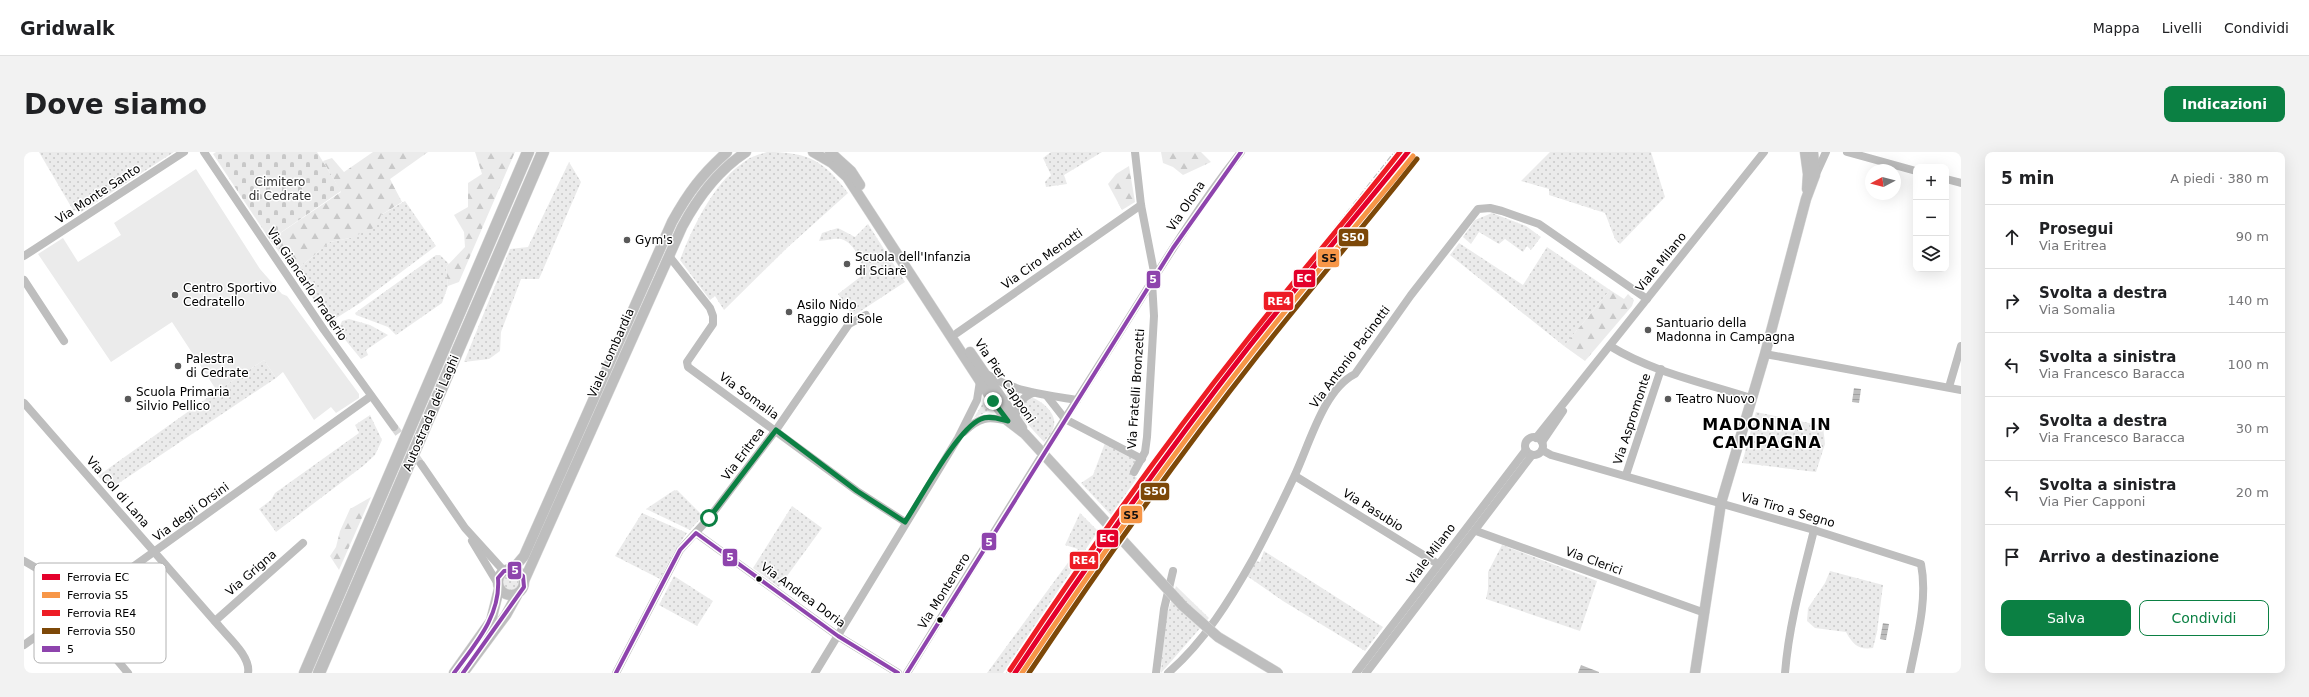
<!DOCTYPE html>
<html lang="it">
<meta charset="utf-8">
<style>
:root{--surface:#fff;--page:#f2f2f2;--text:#202124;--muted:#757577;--line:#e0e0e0;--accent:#0b8043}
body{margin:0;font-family:"DejaVu Sans",sans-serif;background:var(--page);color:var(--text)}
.controls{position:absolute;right:12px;top:12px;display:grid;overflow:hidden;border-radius:8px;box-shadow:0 4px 16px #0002}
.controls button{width:36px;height:36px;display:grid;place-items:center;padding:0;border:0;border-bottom:1px solid var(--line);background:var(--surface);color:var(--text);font:20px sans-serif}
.compass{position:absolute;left:1841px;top:12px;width:36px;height:36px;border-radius:50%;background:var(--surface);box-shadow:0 4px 16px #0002;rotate:263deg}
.stop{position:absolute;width:12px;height:12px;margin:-9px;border:3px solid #0b8043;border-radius:50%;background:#fff}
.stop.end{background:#0b8043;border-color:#fff;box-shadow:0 1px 4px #0008}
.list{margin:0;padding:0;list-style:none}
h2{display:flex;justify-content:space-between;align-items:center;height:52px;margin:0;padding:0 16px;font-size:17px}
h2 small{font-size:13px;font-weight:400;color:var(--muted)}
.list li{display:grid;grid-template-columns:26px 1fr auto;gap:12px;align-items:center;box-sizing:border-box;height:64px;padding:0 16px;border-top:1px solid var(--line)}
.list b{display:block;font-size:15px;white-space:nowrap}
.list p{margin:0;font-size:13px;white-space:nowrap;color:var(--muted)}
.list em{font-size:13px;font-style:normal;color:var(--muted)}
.actions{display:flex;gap:8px;padding:12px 16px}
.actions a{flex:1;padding:9px 0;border:1px solid var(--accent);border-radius:8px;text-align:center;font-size:14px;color:var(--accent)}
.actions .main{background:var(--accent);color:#fff}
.icon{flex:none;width:22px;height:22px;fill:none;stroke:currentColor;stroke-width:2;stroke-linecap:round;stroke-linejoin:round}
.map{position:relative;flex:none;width:1937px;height:521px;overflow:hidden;border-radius:8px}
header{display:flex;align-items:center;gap:24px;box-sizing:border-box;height:56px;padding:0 20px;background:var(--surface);border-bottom:1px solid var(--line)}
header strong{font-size:19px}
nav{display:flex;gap:22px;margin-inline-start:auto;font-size:14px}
.intro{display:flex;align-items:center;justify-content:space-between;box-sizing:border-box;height:96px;padding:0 24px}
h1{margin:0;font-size:28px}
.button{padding:10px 18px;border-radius:8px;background:var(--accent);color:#fff;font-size:14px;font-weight:700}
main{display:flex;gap:24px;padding:0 24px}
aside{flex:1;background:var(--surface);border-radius:8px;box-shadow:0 4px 16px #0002}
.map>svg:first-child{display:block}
.grass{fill:url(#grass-dots)}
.forest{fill:url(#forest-firs)}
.cemetery{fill:url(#cemetery-stones)}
.garden{fill:#ebebeb}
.water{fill:url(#water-rules)}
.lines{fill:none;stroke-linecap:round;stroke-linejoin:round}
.minor-tunnel{stroke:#d9d9d9;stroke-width:8;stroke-dasharray:8 4;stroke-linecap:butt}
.major-casing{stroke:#dbdbdb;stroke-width:11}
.highway-casing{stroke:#dbdbdb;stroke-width:13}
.minor{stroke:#bebebe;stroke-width:8}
.major{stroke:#bebebe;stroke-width:10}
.highway{stroke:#bebebe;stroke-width:12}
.rail{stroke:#bebebe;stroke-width:2.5;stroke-dasharray:6 2 1 2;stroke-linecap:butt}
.major-bridge-casing{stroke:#dbdbdb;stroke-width:11;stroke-linecap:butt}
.major-bridge{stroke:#bebebe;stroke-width:10}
.bus-1-casing{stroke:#fff;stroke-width:7}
.bus-1{stroke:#8e44ad;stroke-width:4}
.rail-1-casing{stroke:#fff;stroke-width:8}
.rail-2-casing{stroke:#fff;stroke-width:8}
.rail-3-casing{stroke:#fff;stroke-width:8}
.rail-4-casing{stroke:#fff;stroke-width:8}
.rail-1{stroke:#e4002b;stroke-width:5}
.rail-2{stroke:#f79647;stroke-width:5}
.rail-3{stroke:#ed1c24;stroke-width:5}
.rail-4{stroke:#7d4808;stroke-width:5}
.route{stroke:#0b8043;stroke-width:5}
.poi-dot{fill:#595959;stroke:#fff;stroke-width:1.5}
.bus-dot{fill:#000;stroke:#fff;stroke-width:1.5}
.labels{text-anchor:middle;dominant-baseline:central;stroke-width:3;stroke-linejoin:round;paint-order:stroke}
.park-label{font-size:12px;fill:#313131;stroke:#fff}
.street-label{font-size:12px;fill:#000;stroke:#fff}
.poi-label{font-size:12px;fill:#000;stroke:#fff;text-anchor:start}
.district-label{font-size:16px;font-weight:bold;letter-spacing:1px;fill:#000;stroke:#fff}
.key{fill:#fff;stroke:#b2b2b2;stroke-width:1}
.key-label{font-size:11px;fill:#000}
.line-badge{stroke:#fff;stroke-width:1.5}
.badge-label{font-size:11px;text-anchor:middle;font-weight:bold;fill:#fff}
.pale-badge-label{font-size:11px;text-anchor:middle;font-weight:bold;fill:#111}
</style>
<header>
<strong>Gridwalk</strong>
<nav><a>Mappa</a><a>Livelli</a><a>Condividi</a></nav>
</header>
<div class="intro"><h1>Dove siamo</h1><a class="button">Indicazioni</a></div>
<main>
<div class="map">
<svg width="1937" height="521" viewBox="0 0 1937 521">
<defs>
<pattern id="grass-dots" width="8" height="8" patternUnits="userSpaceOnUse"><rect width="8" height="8" fill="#ebebeb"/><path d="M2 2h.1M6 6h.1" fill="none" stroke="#c8c8c8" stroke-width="1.8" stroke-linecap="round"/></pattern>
<pattern id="forest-firs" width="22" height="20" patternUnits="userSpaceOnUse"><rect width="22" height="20" fill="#ebebeb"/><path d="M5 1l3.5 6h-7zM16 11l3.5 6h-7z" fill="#c8c8c8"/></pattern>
<pattern id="cemetery-stones" width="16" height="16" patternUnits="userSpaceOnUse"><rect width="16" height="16" fill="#ebebeb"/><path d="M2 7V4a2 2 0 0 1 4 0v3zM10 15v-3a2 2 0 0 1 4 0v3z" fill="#c8c8c8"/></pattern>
<pattern id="water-rules" width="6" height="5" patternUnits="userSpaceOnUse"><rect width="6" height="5" fill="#bdbdbd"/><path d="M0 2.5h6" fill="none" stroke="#a1a1a1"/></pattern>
</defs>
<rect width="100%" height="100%" fill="#fff"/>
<!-- grass -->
<g class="grass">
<path d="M15,0H150L57,60L49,58Z"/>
<path d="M743,0C785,0 800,9 824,41L764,95L700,158L691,144L686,148L656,108C669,74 691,28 723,8C728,4 737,2 743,0Z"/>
<path d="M1027,0H1078L1040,23L1043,32L1022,35L1021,30L1027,23L1019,6Z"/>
<path d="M1526,0H1627L1641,45L1596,92L1591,87L1581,61L1525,43V37L1497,29Z"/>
<path d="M545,10L557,30L515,127H497L477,180L476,199L465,207L440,210L486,97L504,95Z"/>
<path d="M381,49L412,94L336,151L306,170L270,120L306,90L326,86L357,63Z"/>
<path d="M1468,61L1502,74L1517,85L1507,98L1503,94L1499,100L1481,87L1475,92L1455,80L1447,92L1439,85L1451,68Z"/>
<path d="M844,72L881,130L829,164L814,142L840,122C837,109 831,91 817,87C811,86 801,89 795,89L798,81L814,76L831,85Z"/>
<path d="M1435,91L1499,133L1523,95L1586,138L1540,194L1426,103Z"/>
<path d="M412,103H416L425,112L422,115L424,134L418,151L372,183L364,175L332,163L331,161Z"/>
<path d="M325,167L346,173L364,183L342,198L344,203L337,207L314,179L318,169Z"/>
<path d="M240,208L252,226L86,337L74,324L193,239Z"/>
<path d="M984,240H998L985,248L982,243Z"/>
<path d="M1009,246C1020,250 1035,264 1029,277C1027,282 1023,286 1020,290L997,265L999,252L1002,247Z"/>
<path d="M961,250L966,258L950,266L959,251Z"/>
<path d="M1732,260L1799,274L1801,292L1792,320L1718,311Z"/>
<path d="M346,263L358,288L351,303L339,314L252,380L235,357L247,348L251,341L335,281L331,273Z"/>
<path d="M1081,291L1113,307L1107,321L1113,326L1087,363L1057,331L1069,323Z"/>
<path d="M653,338L679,364L666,378L622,357L649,339Z"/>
<path d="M768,354L798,376L755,435L729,416Z"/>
<path d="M618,361L663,381L650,400L636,427L591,404Z"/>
<path d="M1056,361L1074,379L979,521H963L1054,397L1041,393Z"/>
<path d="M1478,393L1573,429L1556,479L1462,447L1464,437V420Z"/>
<path d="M1240,399L1359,475L1341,499L1259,449L1223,424L1231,409L1236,410Z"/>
<path d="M1806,419L1859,433L1853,480L1849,496C1835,498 1829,493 1822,480L1791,476L1783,469L1784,456L1801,431Z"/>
<circle cx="487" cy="430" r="8"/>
<path d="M650,424L689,449L673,474L635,453Z"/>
<path d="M1152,434L1185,466L1137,521L1141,468Z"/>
</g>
<!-- forest -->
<g class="forest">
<path d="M349,0H404L366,27L378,50L357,63L352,75L326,86L306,90L270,120L246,88L317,40L299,9L308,6L320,20Z"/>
<path d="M451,0H491L435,130L424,134L422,115L441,95L440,80L430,63L444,55V31L458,22Z"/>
<path d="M1137,0H1177L1187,10L1159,23L1149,15L1139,11Z"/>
<path d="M1105,14L1111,50L1098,58L1084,32L1092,22Z"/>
<path d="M1586,138L1600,147L1604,142L1610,148L1608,154L1561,209L1540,194Z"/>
<path d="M347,345L315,418L306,404L312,395L316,379L326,357Z"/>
</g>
<!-- cemetery -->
<path class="cemetery" d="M192,0H293L317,39L246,88L189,2Z"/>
<!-- garden -->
<path class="garden" d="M172,17L236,117L258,142L263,144L335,242V246L312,261L307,255L290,268L259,220L252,226L240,208L193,239L148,170L87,210L14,102L39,86L54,110L97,83L90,71Z"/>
<!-- water -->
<g class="water">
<path d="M1830,236L1837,237L1835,251L1828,250Z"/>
<path d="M1859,471L1865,472L1862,488L1856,487Z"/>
<path d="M1557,513L1575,520V521H1554Z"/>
</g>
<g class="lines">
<!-- minor-tunnel -->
<path class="minor-tunnel" d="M370,275L397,312"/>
<defs>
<g id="major">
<path d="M789,0L808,11L823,25L969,249L984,269L1001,282"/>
<path d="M806,0L827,19L836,33"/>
<path d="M1781,0L1784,22L1783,37"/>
<path d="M946,200L998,276"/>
<circle cx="487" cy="430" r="13"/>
<path d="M489,417L500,404L648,70C664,41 678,22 703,0"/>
<path d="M500,429L658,75C674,45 693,19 722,0"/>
<path d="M430,521L467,469L475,437"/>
<path d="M439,521L482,463L493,443"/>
<path d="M1671,521L1697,351L1741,202L1782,47L1791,23L1789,0"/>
</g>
<g id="highway">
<path d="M281,521L504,0"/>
<path d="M295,521L519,0"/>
</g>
</defs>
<!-- major casing -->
<use href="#major" class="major-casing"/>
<!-- highway casing -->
<use href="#highway" class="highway-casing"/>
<!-- minor -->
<g class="minor">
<path d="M180,0L300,178L370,275"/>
<path d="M1111,0L1117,53L1131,125"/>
<path d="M1823,0L1892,19"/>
<path d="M1792,22L1802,0"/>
<path d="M1922,27L1937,31"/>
<path d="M0,104L160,0"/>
<path d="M645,104L686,156L689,164V172L663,210L664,215L833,339L881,370"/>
<path d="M0,128L40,189"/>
<path d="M933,181L1117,53"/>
<path d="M1586,194C1628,220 1681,231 1727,246"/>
<path d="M1741,202L1937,238"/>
<path d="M964,223C991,240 1022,243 1053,248"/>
<path d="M1925,235L1937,194"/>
<path d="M1023,244L1041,267L1118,307"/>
<path d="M0,251L195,474C205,486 227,505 224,521"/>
<path d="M991,265C994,253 996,246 1009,241"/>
<path d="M940,280C955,265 964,264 984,269"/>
<circle cx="1510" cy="294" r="9"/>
<path d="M1512,286L1740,0"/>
<path d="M1518,290L1539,259"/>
<path d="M1518,298L1527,303L1790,378L1897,412C1904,447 1893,486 1886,521"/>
<path d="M397,312L441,376L480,419"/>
<path d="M1110,320L1121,300L1123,285L1130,164L1128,130"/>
<path d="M1602,323L1637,217"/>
<path d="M1271,324L1414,412"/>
<path d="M1452,379L1681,461"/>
<path d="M672,381L814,484L874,521"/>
<path d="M448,389L474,432"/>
<path d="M0,409L19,420L104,521"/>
<path d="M191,469L279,391"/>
<path d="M0,493L347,244"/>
<path d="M592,521L656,398L685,366L752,278L825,172L842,163"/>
<path d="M791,521L934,286L953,248L956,229"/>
<path d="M883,521C950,412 1017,304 1086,196C1128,130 1168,62 1217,0"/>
<path d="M1132,521L1140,457L1149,419"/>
<path d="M1144,521C1180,490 1206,448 1229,407C1244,380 1257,352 1270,325C1285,294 1299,238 1331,222L1387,143L1454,57L1466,56L1478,59L1515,72L1623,147"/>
<path d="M1332,521L1502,298"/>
<path d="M1342,521L1508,303"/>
<path d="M1761,521C1765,472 1778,426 1790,378"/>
</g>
<!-- major -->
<use href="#major" class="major"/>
<!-- highway -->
<use href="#highway" class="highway"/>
<!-- rail -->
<g class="rail">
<path d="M1239,157L1251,147"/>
<path d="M1009,504L1046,439"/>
<path d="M983,521L1096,356L1158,271L1371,0"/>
</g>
<defs>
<path id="major-bridge" d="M1001,282L1159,454L1194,485L1254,521"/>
</defs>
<!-- major-bridge casing -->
<use href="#major-bridge" class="major-bridge-casing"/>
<!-- major-bridge -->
<use href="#major-bridge" class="major-bridge"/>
<defs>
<g id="bus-1">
<path d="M430,521C451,492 477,464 474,426L480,419L492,418L499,424L500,435L439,521"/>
<path d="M592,521L656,398L672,381L814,484L874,521"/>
<path d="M883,521L1149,96L1217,0"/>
</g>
</defs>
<!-- bus-1 casing -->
<use href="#bus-1" class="bus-1-casing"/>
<!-- bus-1 -->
<use href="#bus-1" class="bus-1"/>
<defs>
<path id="rail-1" d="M991,521C1065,410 1142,301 1224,196C1276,130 1331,66 1384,0"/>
<path id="rail-2" d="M998,521C1071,412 1147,304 1228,201C1280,134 1336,70 1389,4"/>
<path id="rail-3" d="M986,518C1060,406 1137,297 1220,192C1271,127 1325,65 1376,0"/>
<path id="rail-4" d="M1005,521C1078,412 1153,306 1234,203C1286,137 1341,73 1393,7"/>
</defs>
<!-- rail-1 casing -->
<use href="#rail-1" class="rail-1-casing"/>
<!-- rail-2 casing -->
<use href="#rail-2" class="rail-2-casing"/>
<!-- rail-3 casing -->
<use href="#rail-3" class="rail-3-casing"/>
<!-- rail-4 casing -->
<use href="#rail-4" class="rail-4-casing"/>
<!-- rail-1 -->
<use href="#rail-1" class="rail-1"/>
<!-- rail-2 -->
<use href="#rail-2" class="rail-2"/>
<!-- rail-3 -->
<use href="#rail-3" class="rail-3"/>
<!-- rail-4 -->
<use href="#rail-4" class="rail-4"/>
</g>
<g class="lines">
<!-- route -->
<path class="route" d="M685,366L752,278L833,339L881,370C897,346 933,277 957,267C965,263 976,267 984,269L969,249"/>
</g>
<!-- markers -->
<g class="poi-dot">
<circle cx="603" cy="88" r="4"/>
<circle cx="823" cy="112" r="4"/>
<circle cx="151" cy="143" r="4"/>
<circle cx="765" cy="160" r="4"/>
<circle cx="1624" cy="178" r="4"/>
<circle cx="154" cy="214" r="4"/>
<circle cx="104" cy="247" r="4"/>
<circle cx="1644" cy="247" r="4"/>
</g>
<g class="bus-dot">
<circle cx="735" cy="427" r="3.5"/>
<circle cx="916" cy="468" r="3.5"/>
</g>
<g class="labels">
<!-- park labels -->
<g class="park-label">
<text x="256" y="30">Cimitero<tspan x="256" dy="14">di Cedrate</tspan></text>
</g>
<!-- street labels -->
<g class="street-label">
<text transform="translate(74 42) rotate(-33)">Via Monte Santo</text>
<text transform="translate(1162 54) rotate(-56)">Via Olona</text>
<text transform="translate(1018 107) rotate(-35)">Via Ciro Menotti</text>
<text transform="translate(1637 110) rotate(-51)">Viale Milano</text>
<text transform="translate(283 132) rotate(56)">Via Giancarlo Praderio</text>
<text transform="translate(587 201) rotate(-66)">Viale Lombardia</text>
<text transform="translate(1326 205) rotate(-53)">Via Antonio Pacinotti</text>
<text transform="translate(981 229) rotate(56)">Via Pier Capponi</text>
<text transform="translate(1112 237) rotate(-86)">Via Fratelli Bronzetti</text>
<text transform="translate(725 244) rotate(36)">Via Somalia</text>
<text transform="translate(407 261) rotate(-67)">Autostrada dei Laghi</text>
<text transform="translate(1608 267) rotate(-72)">Via Aspromonte</text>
<text transform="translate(719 302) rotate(-53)">Via Eritrea</text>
<text transform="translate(94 340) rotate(49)">Via Col di Lana</text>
<text transform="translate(1349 358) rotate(32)">Via Pasubio</text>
<text transform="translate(1764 358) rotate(16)">Via Tiro a Segno</text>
<text transform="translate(167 360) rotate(-36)">Via degli Orsini</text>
<text transform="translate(1407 402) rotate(-53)">Viale Milano</text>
<text transform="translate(1570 409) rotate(20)">Via Clerici</text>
<text transform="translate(227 421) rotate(-41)">Via Grigna</text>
<text transform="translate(920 439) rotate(-58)">Via Montenero</text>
<text transform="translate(779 443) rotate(36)">Via Andrea Doria</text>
</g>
<!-- poi labels -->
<g class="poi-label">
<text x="611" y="88">Gym's</text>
<text x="831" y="105">Scuola dell'Infanzia<tspan x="831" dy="14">di Sciarè</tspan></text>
<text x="159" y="136">Centro Sportivo<tspan x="159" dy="14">Cedratello</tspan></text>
<text x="773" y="153">Asilo Nido<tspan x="773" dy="14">Raggio di Sole</tspan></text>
<text x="1632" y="171">Santuario della<tspan x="1632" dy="14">Madonna in Campagna</tspan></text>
<text x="162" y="207">Palestra<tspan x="162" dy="14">di Cedrate</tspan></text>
<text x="112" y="240">Scuola Primaria<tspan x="112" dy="14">Silvio Pellico</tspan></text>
<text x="1652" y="247">Teatro Nuovo</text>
</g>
<!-- district labels -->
<g class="district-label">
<text x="1743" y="272">MADONNA IN<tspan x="1743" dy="18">CAMPAGNA</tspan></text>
</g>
</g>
<!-- legend -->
<rect x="10" y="411" width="132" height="100" rx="6" class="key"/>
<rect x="18" y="422" width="18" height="6" fill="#e4002b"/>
<rect x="18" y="440" width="18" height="6" fill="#f79647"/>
<rect x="18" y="458" width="18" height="6" fill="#ed1c24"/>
<rect x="18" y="476" width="18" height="6" fill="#7d4808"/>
<rect x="18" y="494" width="18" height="6" fill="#8e44ad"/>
<g class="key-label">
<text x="43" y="429">Ferrovia EC</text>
<text x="43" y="447">Ferrovia S5</text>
<text x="43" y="465">Ferrovia RE4</text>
<text x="43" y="483">Ferrovia S50</text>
<text x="43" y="501">5</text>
</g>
<g class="line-badge">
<rect x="1314" y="76" width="31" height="19" rx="4" fill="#7d4808"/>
<rect x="1293" y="96" width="23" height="20" rx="4" fill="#f79647"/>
<rect x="1269" y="117" width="23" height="19" rx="4" fill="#e4002b"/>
<rect x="1122" y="118" width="15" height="19" rx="4" fill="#8e44ad"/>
<rect x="1239" y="139" width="31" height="20" rx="4" fill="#ed1c24"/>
<rect x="1116" y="330" width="30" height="19" rx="4" fill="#7d4808"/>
<rect x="1096" y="353" width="23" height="19" rx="4" fill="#f79647"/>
<rect x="1072" y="377" width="23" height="19" rx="4" fill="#e4002b"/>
<rect x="957" y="380" width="16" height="19" rx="4" fill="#8e44ad"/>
<rect x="698" y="396" width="16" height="19" rx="4" fill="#8e44ad"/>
<rect x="1045" y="399" width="30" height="19" rx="4" fill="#ed1c24"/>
<rect x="483" y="409" width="15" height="19" rx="4" fill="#8e44ad"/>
</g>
<g class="badge-label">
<text x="1329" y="89">S50</text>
<text x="1280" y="130">EC</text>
<text x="1129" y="131">5</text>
<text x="1255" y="153">RE4</text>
<text x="1131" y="343">S50</text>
<text x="1083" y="390">EC</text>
<text x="965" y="394">5</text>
<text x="706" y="409">5</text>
<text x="1060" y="412">RE4</text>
<text x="491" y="422">5</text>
</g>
<g class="pale-badge-label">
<text x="1305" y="110">S5</text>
<text x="1107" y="367">S5</text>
</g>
</svg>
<div class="controls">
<button>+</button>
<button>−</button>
<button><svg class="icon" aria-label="layers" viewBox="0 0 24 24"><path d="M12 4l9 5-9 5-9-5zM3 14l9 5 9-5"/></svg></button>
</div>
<svg class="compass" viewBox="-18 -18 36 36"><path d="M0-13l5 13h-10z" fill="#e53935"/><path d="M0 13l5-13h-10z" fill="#757577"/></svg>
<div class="stop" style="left:685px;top:366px"></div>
<div class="stop end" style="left:969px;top:249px"></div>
</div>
<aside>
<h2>5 min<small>A piedi · 380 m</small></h2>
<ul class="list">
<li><svg class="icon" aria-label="ahead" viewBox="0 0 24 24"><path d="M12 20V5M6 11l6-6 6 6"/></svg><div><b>Prosegui</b><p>Via Eritrea</p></div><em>90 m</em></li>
<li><svg class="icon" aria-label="right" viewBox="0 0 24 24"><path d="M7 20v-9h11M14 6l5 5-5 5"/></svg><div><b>Svolta a destra</b><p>Via Somalia</p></div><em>140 m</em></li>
<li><svg class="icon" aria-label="left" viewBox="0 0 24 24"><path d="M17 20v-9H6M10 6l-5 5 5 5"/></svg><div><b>Svolta a sinistra</b><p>Via Francesco Baracca</p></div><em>100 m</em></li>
<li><svg class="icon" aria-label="right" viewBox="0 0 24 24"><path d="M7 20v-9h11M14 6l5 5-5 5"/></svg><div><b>Svolta a destra</b><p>Via Francesco Baracca</p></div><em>30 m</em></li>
<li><svg class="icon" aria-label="left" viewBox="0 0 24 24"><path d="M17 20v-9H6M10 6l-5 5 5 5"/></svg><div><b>Svolta a sinistra</b><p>Via Pier Capponi</p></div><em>20 m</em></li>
<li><svg class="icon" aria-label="arrive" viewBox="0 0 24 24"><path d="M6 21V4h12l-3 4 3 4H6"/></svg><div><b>Arrivo a destinazione</b></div></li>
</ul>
<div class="actions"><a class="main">Salva</a><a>Condividi</a></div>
</aside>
</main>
